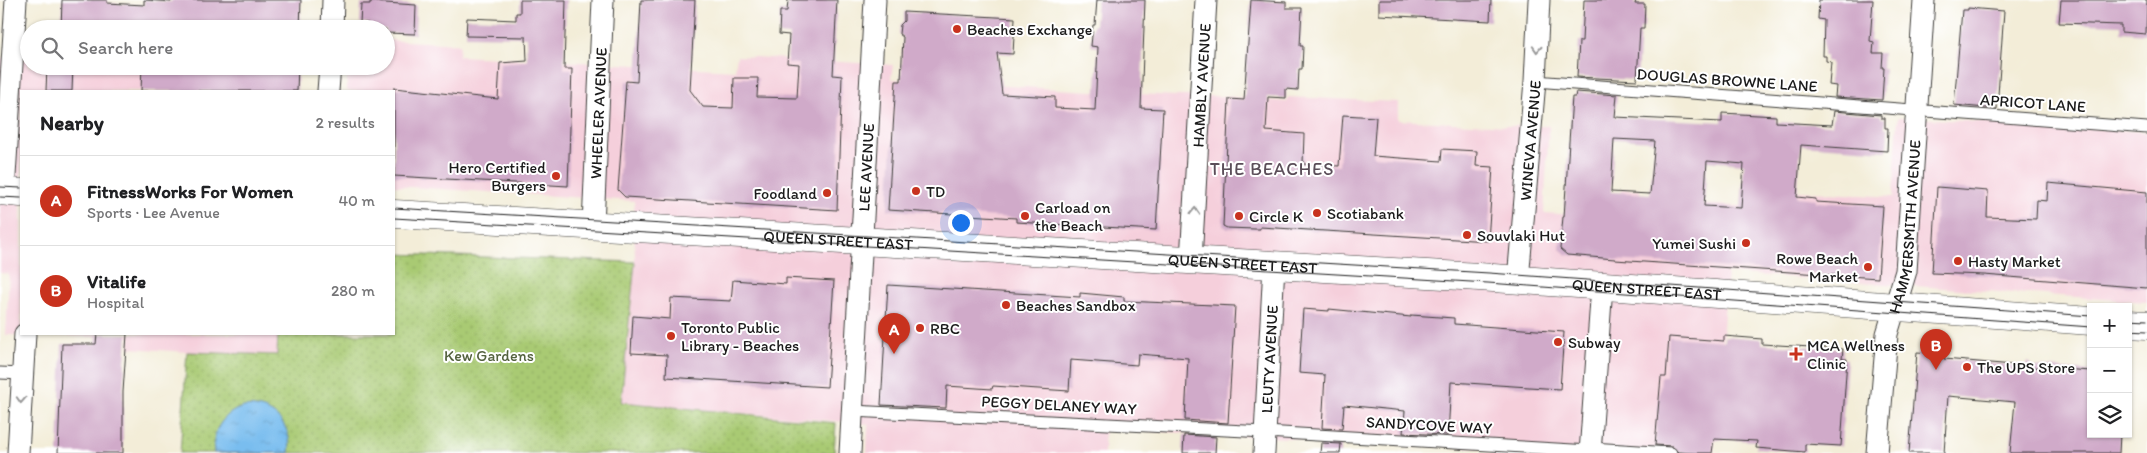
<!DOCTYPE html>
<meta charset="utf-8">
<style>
:root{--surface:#fff;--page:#f2f2f2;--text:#202124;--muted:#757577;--line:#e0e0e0;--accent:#c8321e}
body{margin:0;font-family:Itim,sans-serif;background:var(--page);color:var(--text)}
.controls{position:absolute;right:15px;bottom:15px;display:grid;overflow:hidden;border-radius:0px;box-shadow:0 1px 4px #0004}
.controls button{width:45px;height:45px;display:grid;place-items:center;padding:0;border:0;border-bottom:1px solid var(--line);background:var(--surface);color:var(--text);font:25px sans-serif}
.you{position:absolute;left:960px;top:222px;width:18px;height:18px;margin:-12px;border:4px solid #fff;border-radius:50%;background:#1a73e8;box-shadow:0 0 0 8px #1a73e833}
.badge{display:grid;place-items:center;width:32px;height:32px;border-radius:50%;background:var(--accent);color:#fff;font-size:16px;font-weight:700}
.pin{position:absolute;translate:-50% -41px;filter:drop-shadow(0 1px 2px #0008)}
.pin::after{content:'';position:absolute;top:26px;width:18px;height:15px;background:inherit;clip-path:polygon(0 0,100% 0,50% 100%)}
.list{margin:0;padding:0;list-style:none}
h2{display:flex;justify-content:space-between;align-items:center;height:65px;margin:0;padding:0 20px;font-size:21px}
h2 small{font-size:16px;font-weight:400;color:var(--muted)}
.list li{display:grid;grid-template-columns:32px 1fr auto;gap:15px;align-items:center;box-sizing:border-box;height:90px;padding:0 20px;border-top:1px solid var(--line)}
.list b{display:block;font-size:19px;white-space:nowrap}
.list p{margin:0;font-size:16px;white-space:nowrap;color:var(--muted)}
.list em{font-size:16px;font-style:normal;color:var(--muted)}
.icon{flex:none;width:28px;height:28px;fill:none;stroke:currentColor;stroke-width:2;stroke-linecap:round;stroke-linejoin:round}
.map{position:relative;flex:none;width:2147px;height:453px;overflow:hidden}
.search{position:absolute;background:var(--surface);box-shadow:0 1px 4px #0004;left:20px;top:20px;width:375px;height:55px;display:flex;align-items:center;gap:12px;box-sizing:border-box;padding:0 18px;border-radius:28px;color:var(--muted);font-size:19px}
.panel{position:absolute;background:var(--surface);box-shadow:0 1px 4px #0004;left:20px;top:90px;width:375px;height:245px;border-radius:0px}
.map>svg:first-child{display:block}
.built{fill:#f5cfdb}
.park{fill:url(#park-dots);stroke:#627348}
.water{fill:url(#water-ripples);stroke:#4a6c86}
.building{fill:#d0aac9;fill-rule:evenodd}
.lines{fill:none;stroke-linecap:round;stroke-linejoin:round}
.lane-casing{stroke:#3c3b38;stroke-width:13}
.street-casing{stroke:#3c3b38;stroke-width:23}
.secondary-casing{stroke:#3c3b38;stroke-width:29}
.lane{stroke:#fff;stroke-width:11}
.street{stroke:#fff;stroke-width:21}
.secondary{stroke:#fff;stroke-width:28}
.tram{stroke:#1c1c1c;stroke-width:1}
.oneway{stroke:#999}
.poi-dot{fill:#c8321e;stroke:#fff;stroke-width:2}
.labels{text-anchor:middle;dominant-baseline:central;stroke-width:4;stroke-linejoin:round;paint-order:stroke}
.poi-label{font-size:16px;fill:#1c1c1c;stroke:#fff;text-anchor:start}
.street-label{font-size:16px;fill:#1c1c1c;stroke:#fff}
.park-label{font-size:16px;fill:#54623f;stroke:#fff}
.neighbourhood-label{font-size:18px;letter-spacing:1px;fill:#5b4e59;stroke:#fff}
</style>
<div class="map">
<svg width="2147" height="453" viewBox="0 0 2147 453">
<defs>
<pattern id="park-dots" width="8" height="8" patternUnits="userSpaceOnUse" patternTransform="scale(1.25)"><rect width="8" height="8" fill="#a9ca73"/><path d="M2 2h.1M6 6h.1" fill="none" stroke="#91ad63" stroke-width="1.8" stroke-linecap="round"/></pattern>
<pattern id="water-ripples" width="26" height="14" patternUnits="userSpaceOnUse" patternTransform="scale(1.25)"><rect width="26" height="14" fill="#79bdef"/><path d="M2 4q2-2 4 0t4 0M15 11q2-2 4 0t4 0" fill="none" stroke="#68a2cc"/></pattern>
</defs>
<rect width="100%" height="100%" fill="#fff"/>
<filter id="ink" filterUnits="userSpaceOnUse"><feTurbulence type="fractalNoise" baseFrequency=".02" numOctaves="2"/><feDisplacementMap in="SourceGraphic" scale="10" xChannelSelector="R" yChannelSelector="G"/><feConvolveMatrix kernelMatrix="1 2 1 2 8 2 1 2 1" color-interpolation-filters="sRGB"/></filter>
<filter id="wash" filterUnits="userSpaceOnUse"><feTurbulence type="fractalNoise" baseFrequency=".0096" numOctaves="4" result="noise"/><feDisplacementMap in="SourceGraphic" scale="20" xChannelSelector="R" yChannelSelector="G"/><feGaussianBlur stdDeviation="1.12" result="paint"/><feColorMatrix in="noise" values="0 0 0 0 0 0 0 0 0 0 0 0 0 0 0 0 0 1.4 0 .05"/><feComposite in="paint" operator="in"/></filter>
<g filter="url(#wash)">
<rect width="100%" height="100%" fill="#f3edd8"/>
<!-- built -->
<g class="built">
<path d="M386,40L460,44L459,56L735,70L737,56L893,65L891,79L1175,96H1224L1287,102L1288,97L1398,102V120L1508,126H1549L1544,213L1618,218L1622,189L1640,190V201L1795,209L1798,191L1893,197L1898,117L2147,132V302L1727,273L1714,453H1586L1105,429L1104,453H867L868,424L621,402L635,262L634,201L394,186V91H347V66H386Z"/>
<path d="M0,58L29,60V66H197L196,91H21V334H278L277,355L187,352L129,348L130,337L6,335L9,274L0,273Z"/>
</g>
<!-- park -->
<path class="park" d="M394,254L635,262L621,402L836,423L834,453H180L187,352L277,355L278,334H394Z"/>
<!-- water -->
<path class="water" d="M243,407C271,403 294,425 289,453H214C211,432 223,413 243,407Z"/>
<g id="blocks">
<!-- building -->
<g class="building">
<path d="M62,0H107V3L144,5V0L171,2L172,0H301L300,29H61Z"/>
<path d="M520,0H566L564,69H572L568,186L394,176V88L498,99L500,63L527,61L526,37L466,36L467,18L516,20V13H520Z"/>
<path d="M641,0H695L690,90L703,107L733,108L734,78H758L757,97L797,98L799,64L787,63L789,35L779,34L780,11H787L788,0H837L833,75L842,76L837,210L625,197L618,190L626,81L637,82Z"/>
<path d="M1097,0H1145L1141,108L1163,109L1156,230L1016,222V218L888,210L896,81H901L903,37L899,34L900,25L904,21V12L1015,18L1013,54L997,53L1002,94L1055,97V108L1095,110L1098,47L1091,46L1093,25H1095Z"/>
<path d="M1251,0L1286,2V8H1302L1300,46H1303L1302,69H1299L1298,90L1286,89V98L1268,97L1266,131L1304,134L1303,164L1339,166L1343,115L1376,117L1373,156L1441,161L1442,149L1477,151L1476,166L1493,167L1488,241L1260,227V229H1255L1227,228L1223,226L1229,99L1244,100Z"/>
<path d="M1379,0H1491L1490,21L1379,15Z"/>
<path d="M1584,0H1636L1635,4H1645L1644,28H1640L1637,80L1577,77L1579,41H1582Z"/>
<path d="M1819,0H1873L1870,41L1874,42L1873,53H1883L1882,68H1884L1882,100L1835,97L1836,86L1829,85L1831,62L1826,61V56H1823L1824,20L1818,19Z"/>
<path d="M2061,0H2147L2146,34L2121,32V25L2059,23Z"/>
<path d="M370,2L416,5L415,34L386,33V29H368V23H360L361,4H370Z"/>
<path d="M1968,8L2004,11L1997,109L1954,105L1962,10H1968Z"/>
<path d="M47,66H73L72,91H46Z"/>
<path d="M142,66H298L297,91H141Z"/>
<path d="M1576,92L1617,95L1615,117L1722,122V113L1776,116V122L1832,125L1834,111L1881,115V118H1885V128H1888L1887,151L1801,145L1797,197L1816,199V202L1883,206L1878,278L1615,260V259L1567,255L1560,249L1563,217H1564L1572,97H1575ZM1614,139L1655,141L1650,194L1611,192ZM1707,161L1744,164L1741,208L1704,206Z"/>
<path d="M2048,183L2147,192V288L1984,275L1932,273L1937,187L1988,191L1987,217L2036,219L2037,200L2047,201Z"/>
<path d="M786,278L834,281L827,387L666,377L667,355L631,353L633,316L670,319L671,298L731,301L733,280L786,284Z"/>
<path d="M888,285L1080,297V293L1124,297V301L1235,306L1228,423L1185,420L1188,358L1138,354L1137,365L1071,360L1069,391L993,386L992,389L947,386L946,408L881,405Z"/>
<path d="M1303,309L1329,311V309L1411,317V315L1454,318V324L1564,332L1560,389L1451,382L1448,435L1403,433L1405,411L1344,405L1342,429L1322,428L1325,375L1299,373Z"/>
<path d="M97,334H127L123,392V453H58L62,344H96Z"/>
<path d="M1724,336L1762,339V344L1843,349L1842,359H1847L1841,446L1805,444V452L1756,448L1757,441L1714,439L1712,453H1693L1678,452L1672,446L1655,445L1661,377H1666L1669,337L1724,341Z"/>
<path d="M1917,352L1945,354L1944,359L2025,366L2028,362L2033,367L2091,371V434H2120L2119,453H2010L2015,402L1948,396L1944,453H1909Z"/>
<path d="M1184,435L1216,437L1215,453H1183Z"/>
<path d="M1321,443L1341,444L1340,453H1320Z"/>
</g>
</g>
</g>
<g filter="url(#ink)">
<use href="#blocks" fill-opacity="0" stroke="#3c3b38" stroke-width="1"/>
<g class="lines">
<defs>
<g id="lane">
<path d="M1535,81L2147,128"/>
<path d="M0,373L23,374"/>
<path d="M852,411L1265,432L1590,451"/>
<path d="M1591,448L1671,453"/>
</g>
<g id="street">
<path d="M332,29L333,0"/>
<path d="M328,91L330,66"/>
<path d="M4,192L16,0"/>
<path id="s1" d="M593,225L603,0"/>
<path id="s2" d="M1191,260L1206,0"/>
<path id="s3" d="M1518,280L1535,81L1539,0"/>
<path d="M18,453L25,334"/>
<path id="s4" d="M850,453L875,0"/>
<path id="s5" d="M1264,453L1274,265"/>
<path d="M1590,453L1602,286"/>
<path id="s6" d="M1877,453L1887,334L1906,271L1924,0"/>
</g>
<g id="secondary">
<path d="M0,191L21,193"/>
<path id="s7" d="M394,214L1479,277L2091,321"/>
<path d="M2128,324L2147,325"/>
</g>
</defs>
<!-- lane casing -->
<use href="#lane" class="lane-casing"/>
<!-- street casing -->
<use href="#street" class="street-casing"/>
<!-- secondary casing -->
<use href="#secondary" class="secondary-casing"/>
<!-- lane -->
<use href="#lane" class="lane"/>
<!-- street -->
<use href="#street" class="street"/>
<!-- secondary -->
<use href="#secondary" class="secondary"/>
<!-- tram -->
<g class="tram">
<path d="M0,187L21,188"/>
<path d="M0,197L21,198"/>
<path d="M394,208L1489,273L2091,316"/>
<path d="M394,218L1488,283L2091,327"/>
<path d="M2128,319L2147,320"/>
<path d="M2128,330L2147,331"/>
</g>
</g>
<!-- one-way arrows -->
<defs><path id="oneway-chevron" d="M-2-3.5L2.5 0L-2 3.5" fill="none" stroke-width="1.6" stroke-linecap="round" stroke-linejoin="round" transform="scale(1.25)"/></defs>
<g class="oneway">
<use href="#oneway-chevron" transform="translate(1537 49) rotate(93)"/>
<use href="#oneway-chevron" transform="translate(1195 211) rotate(-87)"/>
<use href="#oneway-chevron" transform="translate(21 400) rotate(93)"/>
</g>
</g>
<!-- markers -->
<g class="poi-dot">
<circle cx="957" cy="29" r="5"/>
<circle cx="556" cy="176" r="5"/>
<circle cx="916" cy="191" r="5"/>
<circle cx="827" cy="193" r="5"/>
<circle cx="1317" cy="213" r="5"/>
<circle cx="1025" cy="216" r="5"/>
<circle cx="1239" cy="216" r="5"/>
<circle cx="1467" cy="235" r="5"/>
<circle cx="1746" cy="243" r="5"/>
<circle cx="1958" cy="261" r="5"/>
<circle cx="1868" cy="267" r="5"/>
<circle cx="1006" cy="305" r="5"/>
<circle cx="920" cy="328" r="5"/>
<circle cx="671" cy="336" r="5"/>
<circle cx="1558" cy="342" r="5"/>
<path d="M1793.5 346.5h5v5h5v5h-5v5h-5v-5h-5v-5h5z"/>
<circle cx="1967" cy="367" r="5"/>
</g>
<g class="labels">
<!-- poi labels -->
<g class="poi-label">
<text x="967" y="29">Beaches Exchange</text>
<text x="546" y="167" text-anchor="end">Hero Certified<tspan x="546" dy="18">Burgers</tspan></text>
<text x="926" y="191">TD</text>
<text x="817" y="193" text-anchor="end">Foodland</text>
<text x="1035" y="207">Carload on<tspan x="1035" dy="18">the Beach</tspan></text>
<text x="1327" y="213">Scotiabank</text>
<text x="1249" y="216">Circle K</text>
<text x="1477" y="235">Souvlaki Hut</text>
<text x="1736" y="243" text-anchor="end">Yumei Sushi</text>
<text x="1858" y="258" text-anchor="end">Rowe Beach<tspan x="1858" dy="18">Market</tspan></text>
<text x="1968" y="261">Hasty Market</text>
<text x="1016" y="305">Beaches Sandbox</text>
<text x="681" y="327">Toronto Public<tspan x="681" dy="18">Library - Beaches</tspan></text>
<text x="930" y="328">RBC</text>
<text x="1568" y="342">Subway</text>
<text x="1807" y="345">MCA Wellness<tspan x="1807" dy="18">Clinic</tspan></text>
<text x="1977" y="367">The UPS Store</text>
</g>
<!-- street labels -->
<g class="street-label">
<text transform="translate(1727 80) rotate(4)">DOUGLAS BROWNE LANE</text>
<text stroke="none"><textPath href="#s2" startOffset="175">HAMBLY AVENUE</textPath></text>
<text transform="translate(2033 103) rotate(4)">APRICOT LANE</text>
<text stroke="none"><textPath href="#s1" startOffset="112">WHEELER AVENUE</textPath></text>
<text stroke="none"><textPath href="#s3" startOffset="140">WINEVA AVENUE</textPath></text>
<text stroke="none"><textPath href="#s4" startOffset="286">LEE AVENUE</textPath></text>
<text stroke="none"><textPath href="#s6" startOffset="229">HAMMERSMITH AVENUE</textPath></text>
<text stroke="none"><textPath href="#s7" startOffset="445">QUEEN STREET EAST</textPath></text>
<text stroke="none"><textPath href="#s7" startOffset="850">QUEEN STREET EAST</textPath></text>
<text stroke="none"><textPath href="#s7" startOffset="1255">QUEEN STREET EAST</textPath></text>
<text stroke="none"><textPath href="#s5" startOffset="94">LEUTY AVENUE</textPath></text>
<text transform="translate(1059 405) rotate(3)">PEGGY DELANEY WAY</text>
<text transform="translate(1429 425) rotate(3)">SANDYCOVE WAY</text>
</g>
<!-- park labels -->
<g class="park-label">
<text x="489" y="355">Kew Gardens</text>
</g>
<!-- neighbourhood labels -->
<g class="neighbourhood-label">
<text x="1272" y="169">THE BEACHES</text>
</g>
</g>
</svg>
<div class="controls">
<button>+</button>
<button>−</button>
<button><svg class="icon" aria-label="layers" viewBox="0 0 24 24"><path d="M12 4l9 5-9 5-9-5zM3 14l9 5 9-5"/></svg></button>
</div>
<div class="you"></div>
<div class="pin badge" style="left:894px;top:354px">A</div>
<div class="pin badge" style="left:1936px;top:370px">B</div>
<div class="search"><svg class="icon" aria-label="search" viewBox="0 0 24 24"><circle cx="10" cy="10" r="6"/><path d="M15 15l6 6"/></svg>Search here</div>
<section class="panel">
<h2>Nearby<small>2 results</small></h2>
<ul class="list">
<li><span class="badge">A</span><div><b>FitnessWorks For Women</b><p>Sports · Lee Avenue</p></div><em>40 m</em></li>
<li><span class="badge">B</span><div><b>Vitalife</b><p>Hospital</p></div><em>280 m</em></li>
</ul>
</section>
</div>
